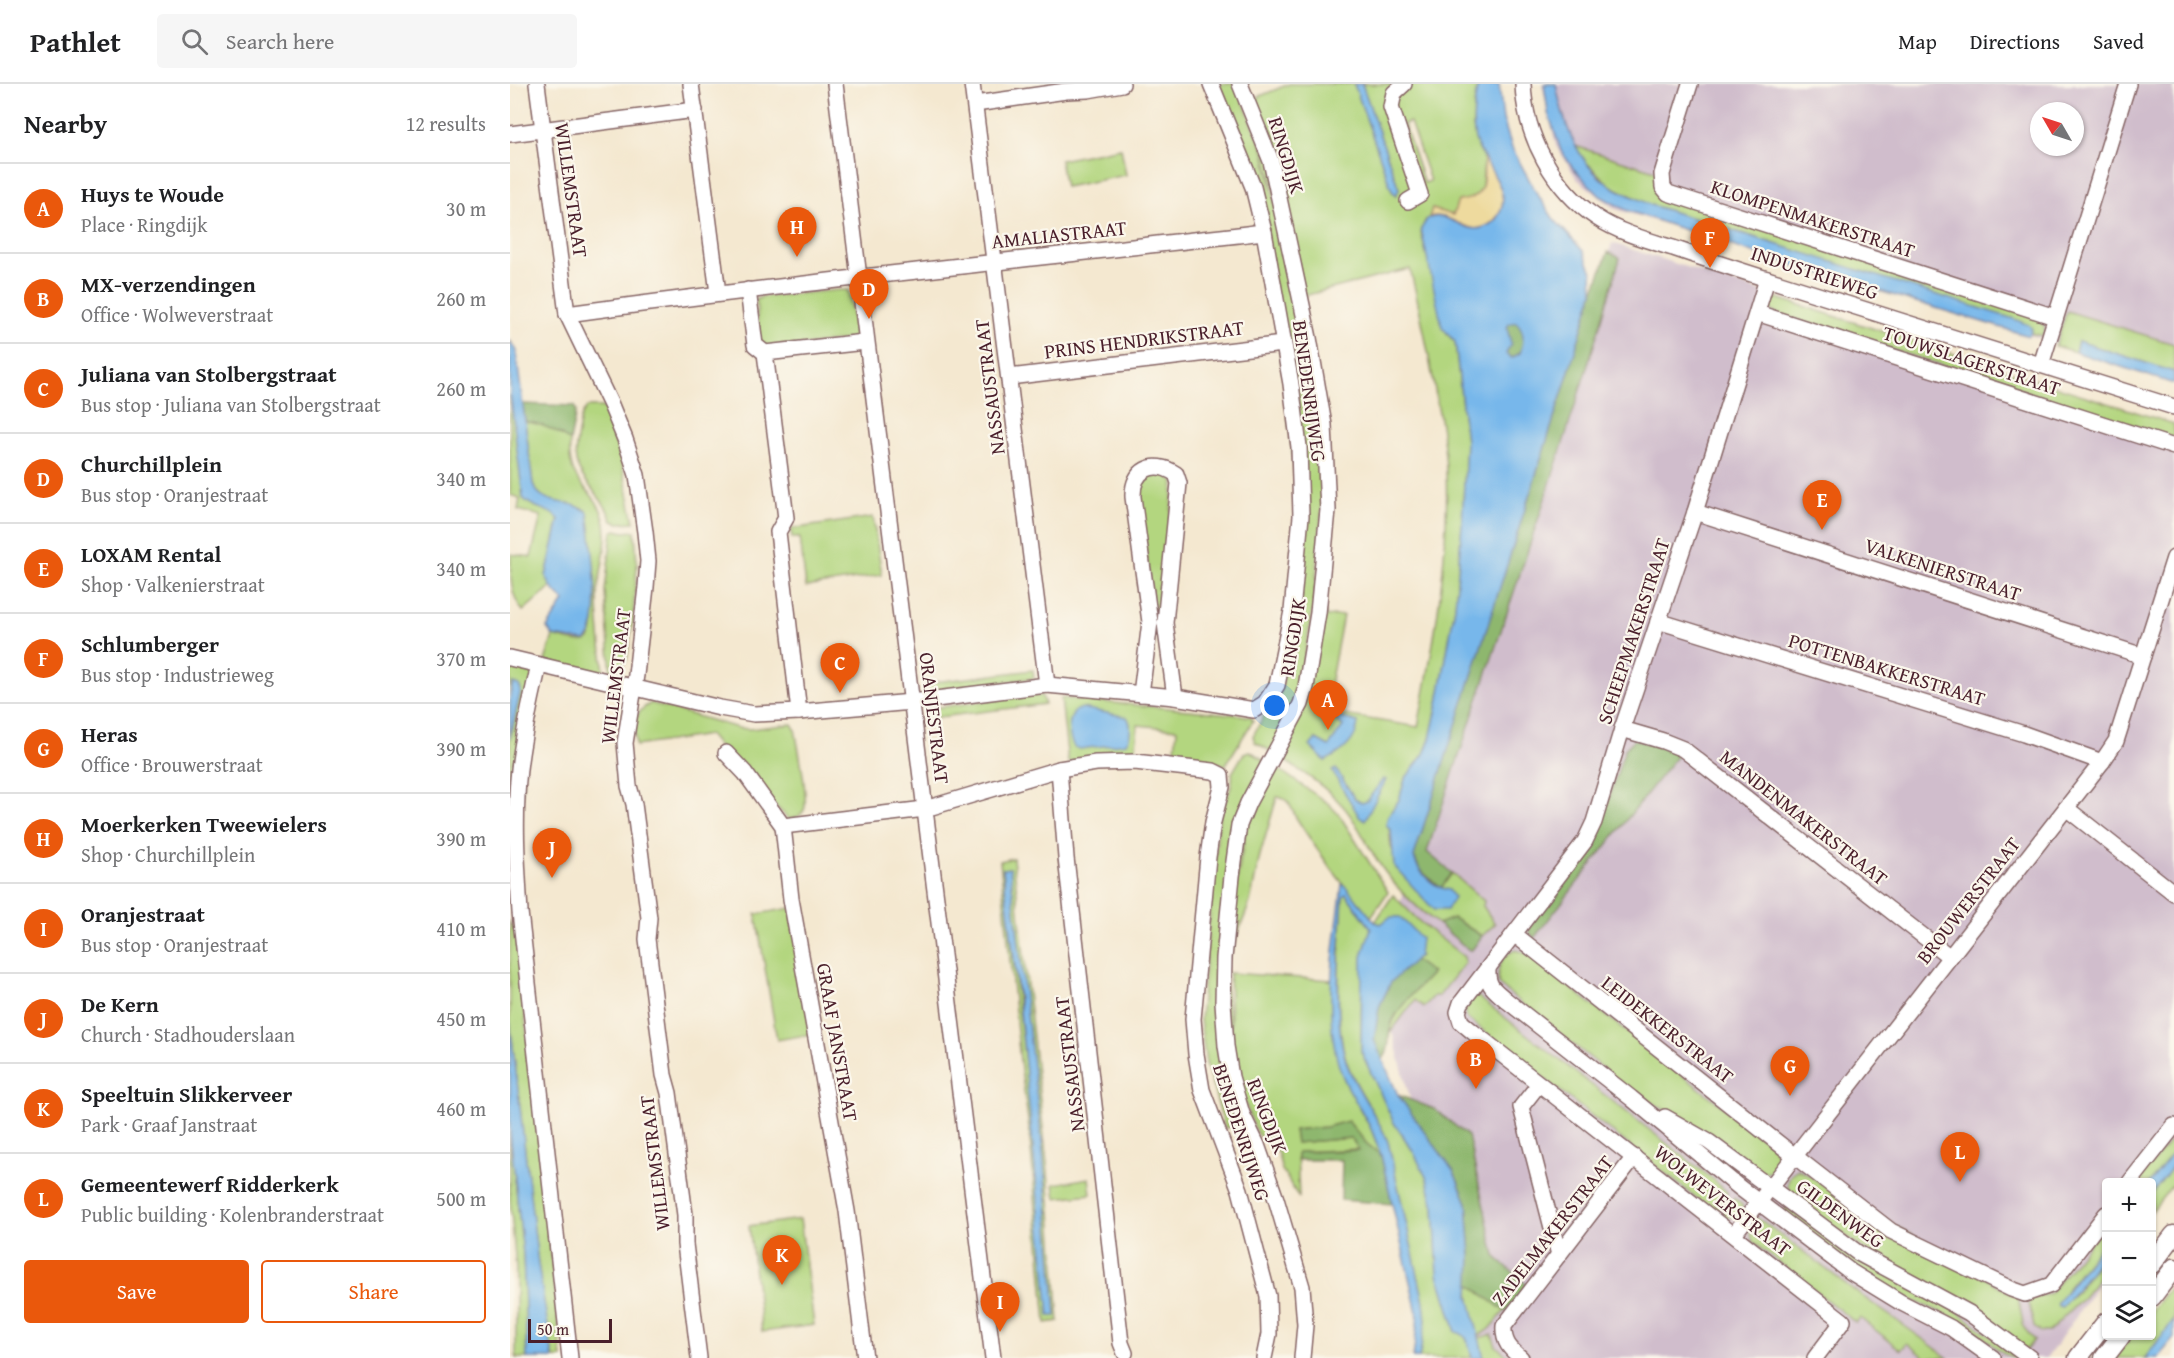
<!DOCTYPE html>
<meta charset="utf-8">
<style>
:root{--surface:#fff;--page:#f6f6f6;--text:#202124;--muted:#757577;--line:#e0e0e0;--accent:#ea580c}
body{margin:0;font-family:"Gentium Book Plus",serif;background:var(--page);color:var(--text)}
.controls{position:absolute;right:18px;bottom:18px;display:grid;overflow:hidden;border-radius:6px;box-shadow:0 2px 4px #0004}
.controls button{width:54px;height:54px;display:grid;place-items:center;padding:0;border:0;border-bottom:2px solid var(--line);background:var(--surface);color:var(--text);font:30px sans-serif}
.compass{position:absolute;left:1520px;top:18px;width:54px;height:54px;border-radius:50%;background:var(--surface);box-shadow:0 2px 4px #0004;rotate:309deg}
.scale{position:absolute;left:18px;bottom:15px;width:84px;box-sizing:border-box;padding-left:6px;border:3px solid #4a1f2b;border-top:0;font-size:16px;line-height:21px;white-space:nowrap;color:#4a1f2b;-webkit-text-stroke:4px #fbf7ec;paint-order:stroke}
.you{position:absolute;left:765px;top:622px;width:21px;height:21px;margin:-15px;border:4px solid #fff;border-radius:50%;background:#1a73e8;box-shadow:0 0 0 9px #1a73e833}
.badge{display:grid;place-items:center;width:39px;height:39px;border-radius:50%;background:var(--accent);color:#fff;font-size:20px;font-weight:700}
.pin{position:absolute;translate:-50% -50px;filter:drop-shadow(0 2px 3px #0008)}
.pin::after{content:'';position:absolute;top:32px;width:21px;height:18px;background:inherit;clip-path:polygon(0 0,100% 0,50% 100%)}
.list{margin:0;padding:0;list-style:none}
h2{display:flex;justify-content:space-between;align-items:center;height:78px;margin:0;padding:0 24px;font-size:26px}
h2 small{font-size:20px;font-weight:400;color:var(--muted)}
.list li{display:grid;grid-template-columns:39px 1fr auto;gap:18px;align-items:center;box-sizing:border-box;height:90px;padding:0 24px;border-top:2px solid var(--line)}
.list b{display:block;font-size:22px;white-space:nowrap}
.list p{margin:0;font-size:20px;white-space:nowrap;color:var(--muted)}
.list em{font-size:20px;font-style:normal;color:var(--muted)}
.actions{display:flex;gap:12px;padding:18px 24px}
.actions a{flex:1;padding:14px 0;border:2px solid var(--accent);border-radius:6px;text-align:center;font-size:21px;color:var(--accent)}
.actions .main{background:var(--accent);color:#fff}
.icon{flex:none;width:33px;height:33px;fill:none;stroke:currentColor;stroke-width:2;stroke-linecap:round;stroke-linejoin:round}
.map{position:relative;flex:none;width:1664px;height:1274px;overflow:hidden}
header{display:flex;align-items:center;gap:36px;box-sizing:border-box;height:84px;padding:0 30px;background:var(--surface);border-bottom:2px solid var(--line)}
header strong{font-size:28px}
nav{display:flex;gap:33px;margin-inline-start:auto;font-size:21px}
.search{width:420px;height:54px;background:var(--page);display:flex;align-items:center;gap:15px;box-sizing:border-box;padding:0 21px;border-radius:6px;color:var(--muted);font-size:22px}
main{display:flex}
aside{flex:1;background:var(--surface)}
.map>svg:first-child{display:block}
.industrial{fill:#d0bdcc;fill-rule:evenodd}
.green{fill:#b3d67f;stroke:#7e7a55;stroke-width:1.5;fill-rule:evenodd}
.forest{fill:#8eb76e;stroke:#6c6b4c;stroke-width:1.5}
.sand{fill:#eeda9e;stroke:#9c7c64;stroke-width:1.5}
.water{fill:#77b7eb;stroke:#606b8b;stroke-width:1.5;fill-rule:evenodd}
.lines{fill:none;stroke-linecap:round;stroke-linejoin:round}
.minor-casing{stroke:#866565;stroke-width:18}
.major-casing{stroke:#866565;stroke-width:21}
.minor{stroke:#fff;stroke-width:15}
.major{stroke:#fff;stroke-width:18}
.labels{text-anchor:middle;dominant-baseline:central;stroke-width:4.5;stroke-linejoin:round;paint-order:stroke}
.street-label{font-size:20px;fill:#4a1f2b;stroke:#fbf7ec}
</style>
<header>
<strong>Pathlet</strong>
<div class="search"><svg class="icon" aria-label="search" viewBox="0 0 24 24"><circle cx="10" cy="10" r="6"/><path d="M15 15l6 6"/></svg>Search here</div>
<nav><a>Map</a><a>Directions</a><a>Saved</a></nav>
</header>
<main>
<aside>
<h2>Nearby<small>12 results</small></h2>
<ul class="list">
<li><span class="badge">A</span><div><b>Huys te Woude</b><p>Place · Ringdijk</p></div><em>30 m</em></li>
<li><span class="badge">B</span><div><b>MX-verzendingen</b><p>Office · Wolweverstraat</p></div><em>260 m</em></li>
<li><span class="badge">C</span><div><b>Juliana van Stolbergstraat</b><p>Bus stop · Juliana van Stolbergstraat</p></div><em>260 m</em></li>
<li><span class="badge">D</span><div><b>Churchillplein</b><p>Bus stop · Oranjestraat</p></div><em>340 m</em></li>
<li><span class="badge">E</span><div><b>LOXAM Rental</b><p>Shop · Valkenierstraat</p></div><em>340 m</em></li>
<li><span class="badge">F</span><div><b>Schlumberger</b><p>Bus stop · Industrieweg</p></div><em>370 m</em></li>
<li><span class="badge">G</span><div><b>Heras</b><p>Office · Brouwerstraat</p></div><em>390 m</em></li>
<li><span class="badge">H</span><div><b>Moerkerken Tweewielers</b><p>Shop · Churchillplein</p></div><em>390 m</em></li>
<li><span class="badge">I</span><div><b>Oranjestraat</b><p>Bus stop · Oranjestraat</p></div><em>410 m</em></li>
<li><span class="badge">J</span><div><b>De Kern</b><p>Church · Stadhouderslaan</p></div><em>450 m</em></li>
<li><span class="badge">K</span><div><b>Speeltuin Slikkerveer</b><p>Park · Graaf Janstraat</p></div><em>460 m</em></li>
<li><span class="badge">L</span><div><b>Gemeentewerf Ridderkerk</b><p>Public building · Kolenbranderstraat</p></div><em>500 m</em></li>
</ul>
<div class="actions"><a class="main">Save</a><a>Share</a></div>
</aside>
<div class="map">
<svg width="1664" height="1274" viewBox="0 0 1664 1274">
<rect width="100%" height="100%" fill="#fbf7ec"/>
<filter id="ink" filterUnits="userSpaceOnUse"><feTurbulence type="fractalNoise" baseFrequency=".0167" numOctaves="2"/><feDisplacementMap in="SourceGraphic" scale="12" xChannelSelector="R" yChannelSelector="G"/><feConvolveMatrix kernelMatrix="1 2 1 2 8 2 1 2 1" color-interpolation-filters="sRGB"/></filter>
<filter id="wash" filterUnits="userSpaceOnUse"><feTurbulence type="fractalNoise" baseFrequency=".008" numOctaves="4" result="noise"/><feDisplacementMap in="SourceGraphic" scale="24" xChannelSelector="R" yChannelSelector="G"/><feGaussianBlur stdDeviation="1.35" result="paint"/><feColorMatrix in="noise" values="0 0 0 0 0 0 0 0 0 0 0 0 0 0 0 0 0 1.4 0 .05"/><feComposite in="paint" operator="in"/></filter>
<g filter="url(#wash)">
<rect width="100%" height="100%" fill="#f4e8d0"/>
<!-- industrial -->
<g class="industrial">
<path d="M1032,0H1664V295L1105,125L1067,95L1046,62ZM1529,27H1565V63H1529Z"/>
<path d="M1102,159L1664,341V1093L1642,1125V1098H1596V1189L1537,1274H957L914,1066L867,892Z"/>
</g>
<!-- green -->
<g class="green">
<path d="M706,0H726L754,68L804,297L815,388L804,519L786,619L762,668L745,658L743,652L757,626L766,622L772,602L793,460L754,127Z"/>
<path d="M779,0H844L882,107L886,111L889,105L852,0H968L964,21L963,43L969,66L974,74L972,103L967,112L959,116L944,132L922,125L920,133L915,137L911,149L937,250L945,258L956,358L952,441L945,523L928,619L920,655L914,670L895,695L889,716L878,732L881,765L931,804L942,789L974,817L973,822L985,840L972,852L943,834L928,840C903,821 883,802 867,776C855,758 847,737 832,721C815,702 791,687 769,673L815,526L816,533L833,531L815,628L908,643C924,559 940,473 936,386C935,357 929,329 924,301C917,262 910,223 900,185L793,212L741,16ZM900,38L920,97L914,99L894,40ZM818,630L848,638L815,677L806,655L819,662L833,642Z"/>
<path d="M1065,62L1148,88L1145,101L1530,235L1535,244L1532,252L1520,249L1522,245L1241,152L1141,121L1101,102L1076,78Z"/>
<path d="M611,64L616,91L555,103L550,76Z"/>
<path d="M329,206H337L339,209L345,251L341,255L250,267L246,216L251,213Z"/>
<path d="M1261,212L1664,340V354L1266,229L1261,227L1259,220Z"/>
<path d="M1557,227L1664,260V288L1568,257L1565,268L1545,262Z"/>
<path d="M0,308L13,414C22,425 39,424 49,434L36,492L41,503L13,527C0,512 0,489 1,470L21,473L31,432L8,426L10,414L0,411Z"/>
<path d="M77,323H93L96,328L111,376L124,438L109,439L102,437C95,414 70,397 66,377C64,368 67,358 68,349C70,339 70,331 77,323Z"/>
<path d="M15,337C33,340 46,346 60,357C56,404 85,401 94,435C100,455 90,486 88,508C87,535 92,564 94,591L35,577L43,552C52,554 67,560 76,557C95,550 76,444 73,424C55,420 30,419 23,400Z"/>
<path d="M641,389L655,390L664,397L651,533H644L628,401Z"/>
<path d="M363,433L372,491L296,503L290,454H282L281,445Z"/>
<path d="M106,446L114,448L125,447L127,482L123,534L117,575L108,588L101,591L95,507L102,448Z"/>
<path d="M0,584L24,590L1,820L0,655L11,606L9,601L3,599L0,611Z"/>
<path d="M523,586L524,594L418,607L417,599Z"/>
<path d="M522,611L532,612L535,620L422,634V624Z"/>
<path d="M551,614L731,631L741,633L743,637L715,682L710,679L664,677L667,645L628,641L625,672L558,678Z"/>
<path d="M141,619L228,644L240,645L282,640L285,645C288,664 297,702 295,721C295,729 287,735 279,735L226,684L199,651L126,662C124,641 121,630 141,619Z"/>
<path d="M740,667L757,678L742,705L711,869L733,1040L715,1044L696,979L690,936L709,733C713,721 725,700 722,689L734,669Z"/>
<path d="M764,682L819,720L830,732L878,808L861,833C833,802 809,770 787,735C781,725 780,714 767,713L750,771L740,818L718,876L724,813L737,741L740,729Z"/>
<path d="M503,774L538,1088L549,1237L536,1239L519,1043L510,977L490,777ZM500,784L533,1067L546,1231L525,1068L493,785Z"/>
<path d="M836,810L861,844L852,873L851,967L884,1039L903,1067L917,1095L924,1123L928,1190L946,1248C959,1250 959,1262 962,1274H909L916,1237L914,1218L878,1058C867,1030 848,1008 838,981C822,938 831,859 833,812Z"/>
<path d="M883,811L910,838L954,873L955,879L929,912H924L914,923L905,916L880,949C881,929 908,904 922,889L904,876L910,872L880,833L871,840L865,838Z"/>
<path d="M281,824L302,950L267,956L246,830Z"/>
<path d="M0,838L6,848L52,1274H43L28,1180L0,936Z"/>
<path d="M1005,866L1016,869L1262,1061C1272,1077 1268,1091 1247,1089L1200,1053L1118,1004L989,901C986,886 990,872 1005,866Z"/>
<path d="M719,889L822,896V938L835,998L861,1045L871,1071L857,1060L838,1037L816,1043L784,1046L786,1059L841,1054L850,1065L787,1068L789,1114L772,1086L767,1067L747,1050L723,989Z"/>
<path d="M966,911L1204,1096L1217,1108C1217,1116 1213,1123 1207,1127H1203L956,933L955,925Z"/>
<path d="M0,1048L13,1169L17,1274H6V1184L0,1115Z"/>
<path d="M1664,1052V1068L1640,1098H1628Z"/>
<path d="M1664,1081V1099L1642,1127V1110Z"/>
<path d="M1288,1085L1508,1213L1514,1244L1524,1256L1516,1266L1434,1208L1355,1166L1284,1114C1276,1105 1275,1092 1288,1085Z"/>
<path d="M579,1094L581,1110L546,1114L544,1100Z"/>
<path d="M1224,1114L1233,1122C1228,1132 1221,1135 1210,1133Z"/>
<path d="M1277,1123L1434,1217L1510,1274C1491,1274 1475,1252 1460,1243C1435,1227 1407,1220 1380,1207C1340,1187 1307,1157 1272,1129Z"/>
<path d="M1248,1134C1282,1158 1314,1184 1348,1209C1378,1231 1409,1251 1438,1274H1416L1397,1259L1391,1266L1350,1234L1346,1239L1243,1158L1239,1146L1243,1138Z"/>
<path d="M290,1135L304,1241L252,1248L239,1142Z"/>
<path d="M1596,1139V1155L1557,1204L1550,1223L1567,1207L1596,1168V1185L1571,1216L1539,1248H1531L1524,1243L1519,1219L1521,1215L1540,1209Z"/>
<path d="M1664,1198V1236L1635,1274H1604L1622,1252H1642V1226Z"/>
<path d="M959,1200L995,1227L980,1245L968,1252L960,1223Z"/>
<path d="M980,1251H982L986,1262L1000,1274H974L968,1254Z"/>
</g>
<!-- forest -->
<g class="forest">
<path d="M1098,168L1110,174C1052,374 982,570 917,768L942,789L931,804L910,786L904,772L1055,300L1083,209Z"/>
<path d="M1006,238C1017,248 1016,269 1002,274L996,270L1000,261L997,244L999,240Z"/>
<path d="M13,320L64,322L66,327L60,357C46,346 33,340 15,337Z"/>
<path d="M1125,655L1169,669L1024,854L1020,850L1019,843L1089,745L1115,665Z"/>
<path d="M943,834L972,852L962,866H959L928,840Z"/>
<path d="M904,876L922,889C911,900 885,927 881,941C876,956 883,959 872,977L864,956L869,923L881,898Z"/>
<path d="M888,1011L924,1025L958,1052L985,1172L1017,1201L996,1228L959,1200L961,1173L957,1119L944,1088Z"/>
<path d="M838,1037L857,1060L871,1071L882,1120L831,1116L832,1076H787V1068L849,1066L841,1054L786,1059L784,1046L816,1043Z"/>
</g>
<!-- sand -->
<path class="sand" d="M974,74C984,92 1002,113 987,133C964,163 944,126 919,133L922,125L943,131L948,117C978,114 973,98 974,74Z"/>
<!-- water -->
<g class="water">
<path d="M844,0H852L889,105L886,111L882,107Z"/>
<path d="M968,0H989L993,35L1002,64L1026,108L1043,134L1073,167L1082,188L1083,209L1055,300L904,772C907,788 923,803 939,806L944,813L937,826H924L884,782L881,747L876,740L878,732L889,716L895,695L914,670L920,655L928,619L945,523L952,441L956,358L946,265L945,258L932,243L911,145L917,135C938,124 953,152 974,143C980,141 985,137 988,132C1005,106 972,80 965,55C961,37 964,18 968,0ZM1006,238C1015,246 1014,258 1010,269L1002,274L996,270L1001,259L997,244L999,240Z"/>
<path d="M1034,0H1046C1053,38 1067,82 1103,103C1115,110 1129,115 1141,121L1504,235L1519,241L1522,245L1519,252L1243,169L1116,126L1090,112L1063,84L1051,67L1038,29Z"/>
<path d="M0,256L6,267L23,400C32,424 61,414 78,428C81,452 95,544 75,557L43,552L37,544L54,517L41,503L36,492L49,435C39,424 22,425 13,414L0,308Z"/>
<path d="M1568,257L1664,288V300L1565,268Z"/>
<path d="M3,599L9,601L11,606L0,655V611Z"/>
<path d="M572,624L617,633C622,640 621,653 616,659L570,665L564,663C558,652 557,637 565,627Z"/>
<path d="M817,630L848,638C847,658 831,669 815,677L800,662L806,655L819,662L833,642Z"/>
<path d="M826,685L845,715L852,719L857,717L873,695L876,696L855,736L850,734L822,687Z"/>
<path d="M500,784L533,1067L546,1232H539L509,916L493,785Z"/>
<path d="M832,800L837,804L865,838L871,840L880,833H890L911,854L909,872L881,898L869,923L864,956L888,1011L944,1088L957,1119L961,1173L959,1212L974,1274H962C959,1263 959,1250 946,1248L928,1190L924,1123L917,1095L903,1067L884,1039L851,967L852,873L861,844L836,810L833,813C830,860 822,936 837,980C847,1008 867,1030 878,1058L914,1218L916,1237L909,1274H903L908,1233L871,1071C868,1063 865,1054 861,1045C850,1021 833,1001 827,975C813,919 826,856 832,800Z"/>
<path d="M0,936L28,1180L43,1274H17L13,1169L0,1048Z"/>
<path d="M1664,1068V1081L1642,1110L1640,1098Z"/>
<path d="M1596,1155V1168L1552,1223L1548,1222L1547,1219Z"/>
<path d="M1664,1236V1254L1648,1274H1635Z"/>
</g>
</g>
<g filter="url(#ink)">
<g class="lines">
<defs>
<g id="minor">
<path d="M27,0L57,230L101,321L115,355L127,391L135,448L138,477L136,503L126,591L115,659L119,702L124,720L139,834L137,855L154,991L159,1009L175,1131V1160L189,1274"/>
<path d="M181,0L208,209"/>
<path d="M325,0L483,1274"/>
<path d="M462,0L537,601"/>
<path d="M730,0L761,77L799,254L814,341L818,426L808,529L796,603L791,620L738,719L729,741L722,792L714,874L713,918L716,962L721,993L732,1030L747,1061L766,1115L792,1203L795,1241L792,1274"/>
<path d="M894,0L884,9L881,23L910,110L898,117"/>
<path d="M1013,0C1015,52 1043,105 1087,134C1110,149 1137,156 1163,164C1198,176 1234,188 1270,199C1402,241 1533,282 1664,323"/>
<path d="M1180,0L1152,90L1153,103L1158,109L1545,233"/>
<path d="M465,20L556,7L578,6L612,0"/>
<path d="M0,50L185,26"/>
<path d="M1257,195L1185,428L1112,645L1084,738L1075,757L951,919L948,928L951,938L963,948L1333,1237L1305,1274"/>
<path d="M238,206L245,261L255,269L355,258"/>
<path d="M1247,229L1664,363"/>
<path d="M57,230C289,198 522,175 754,148"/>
<path d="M255,269L276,434L268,448L289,628"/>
<path d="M1531,281L1618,0"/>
<path d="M499,293L773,260"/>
<path d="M1185,428L1633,572"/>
<path d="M1148,537L1514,650L1592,678"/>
<path d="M0,574L210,624L244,630L289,628L402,618L537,601L665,613L744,626L755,619L767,601L782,527L791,432L789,363L781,300L754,148L743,103L701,0"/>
<path d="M29,581C21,615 13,650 9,685C4,733 7,780 10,828L60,1274"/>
<path d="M631,610L640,538L623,413C622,386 643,375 666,390L669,399L655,539L665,613"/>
<path d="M1112,645L1153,657L1173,665L1440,873"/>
<path d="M216,669L235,689L273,742L281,815L337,1127L355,1274"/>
<path d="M549,685L556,774L611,1259L615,1269"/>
<path d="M1556,724L1664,809"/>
<path d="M273,742L415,725L549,685L586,679L625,678L703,687L711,691L712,703L703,738L698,773L683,935L686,970L692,1006L730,1106L758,1212L759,1250L754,1274"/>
<path d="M1004,850L1296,1081L1381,1147L1501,1205L1515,1210L1541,1201L1596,1130"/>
<path d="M978,885C977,903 984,905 996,916L1121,1014L1230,1104L1341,1188L1390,1218L1441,1244L1483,1274"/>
<path d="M1029,1000L1011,1023L1049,1171"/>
<path d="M1155,1033L1199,1058L1348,1169L1459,1229L1520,1274"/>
<path d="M1620,1098L1664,1042"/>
<path d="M1224,1150L1592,678L1606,657L1664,474"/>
<path d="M1011,1274C1000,1265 993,1258 994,1242L1124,1073"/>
</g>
<g id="major">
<path d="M1642,1180L1664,1151"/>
<path d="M1642,1213L1664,1184"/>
<path d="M1568,1274L1596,1238"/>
<path d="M1594,1274L1611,1252"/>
</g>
</defs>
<!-- minor casing -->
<use href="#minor" class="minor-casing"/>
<!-- major casing -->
<use href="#major" class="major-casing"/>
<!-- minor -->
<use href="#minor" class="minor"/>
<!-- major -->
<use href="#major" class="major"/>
</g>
</g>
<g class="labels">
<!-- street labels -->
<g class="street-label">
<text transform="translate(777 71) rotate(73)">RINGDIJK</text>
<text transform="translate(62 106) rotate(82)">WILLEMSTRAAT</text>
<text transform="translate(1303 134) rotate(18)">KLOMPENMAKERSTRAAT</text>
<text transform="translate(549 150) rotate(-6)">AMALIASTRAAT</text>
<text transform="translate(1305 188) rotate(18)">INDUSTRIEWEG</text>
<text transform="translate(634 255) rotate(-7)">PRINS HENDRIKSTRAAT</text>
<text transform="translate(1462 276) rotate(18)">TOUWSLAGERSTRAAT</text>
<text transform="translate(479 303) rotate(-97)">NASSAUSTRAAT</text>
<text transform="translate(800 307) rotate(82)">BENEDENRIJWEG</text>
<text transform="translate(1433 485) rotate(18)">VALKENIERSTRAAT</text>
<text transform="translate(1123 547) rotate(-72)">SCHEEPMAKERSTRAAT</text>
<text transform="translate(782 553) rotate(-81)">RINGDIJK</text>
<text transform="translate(1377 585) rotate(17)">POTTENBAKKERSTRAAT</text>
<text transform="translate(105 592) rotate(-83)">WILLEMSTRAAT</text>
<text transform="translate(425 634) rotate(83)">ORANJESTRAAT</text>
<text transform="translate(1294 733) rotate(38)">MANDENMAKERSTRAAT</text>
<text transform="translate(1458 816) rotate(-52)">BROUWERSTRAAT</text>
<text transform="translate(1158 945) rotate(38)">LEIDEKKERSTRAAT</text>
<text transform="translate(328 958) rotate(80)">GRAAF JANSTRAAT</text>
<text transform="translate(559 980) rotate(-97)">NASSAUSTRAAT</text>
<text transform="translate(758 1032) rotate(69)">RINGDIJK</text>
<text transform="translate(732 1048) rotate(72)">BENEDENRIJWEG</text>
<text transform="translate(144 1079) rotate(-97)">WILLEMSTRAAT</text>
<text transform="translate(1213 1116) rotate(38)">WOLWEVERSTRAAT</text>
<text transform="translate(1331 1129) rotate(36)">GILDENWEG</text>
<text transform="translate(1042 1146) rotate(-52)">ZADELMAKERSTRAAT</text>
</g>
</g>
</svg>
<div class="controls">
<button>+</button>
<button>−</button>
<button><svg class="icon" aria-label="layers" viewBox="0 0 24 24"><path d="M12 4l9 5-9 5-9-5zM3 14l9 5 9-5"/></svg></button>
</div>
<svg class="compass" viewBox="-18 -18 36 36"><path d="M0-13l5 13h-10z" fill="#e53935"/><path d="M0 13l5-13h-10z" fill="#757577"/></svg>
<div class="scale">50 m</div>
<div class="you"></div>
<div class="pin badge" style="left:818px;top:646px">A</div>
<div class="pin badge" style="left:966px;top:1005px">B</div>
<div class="pin badge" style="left:330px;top:609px">C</div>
<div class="pin badge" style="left:359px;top:235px">D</div>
<div class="pin badge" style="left:1312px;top:446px">E</div>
<div class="pin badge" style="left:1200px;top:184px">F</div>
<div class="pin badge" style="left:1280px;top:1012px">G</div>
<div class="pin badge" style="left:287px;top:173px">H</div>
<div class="pin badge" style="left:490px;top:1248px">I</div>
<div class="pin badge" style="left:42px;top:794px">J</div>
<div class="pin badge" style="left:272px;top:1201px">K</div>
<div class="pin badge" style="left:1450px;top:1098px">L</div>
</div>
</main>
